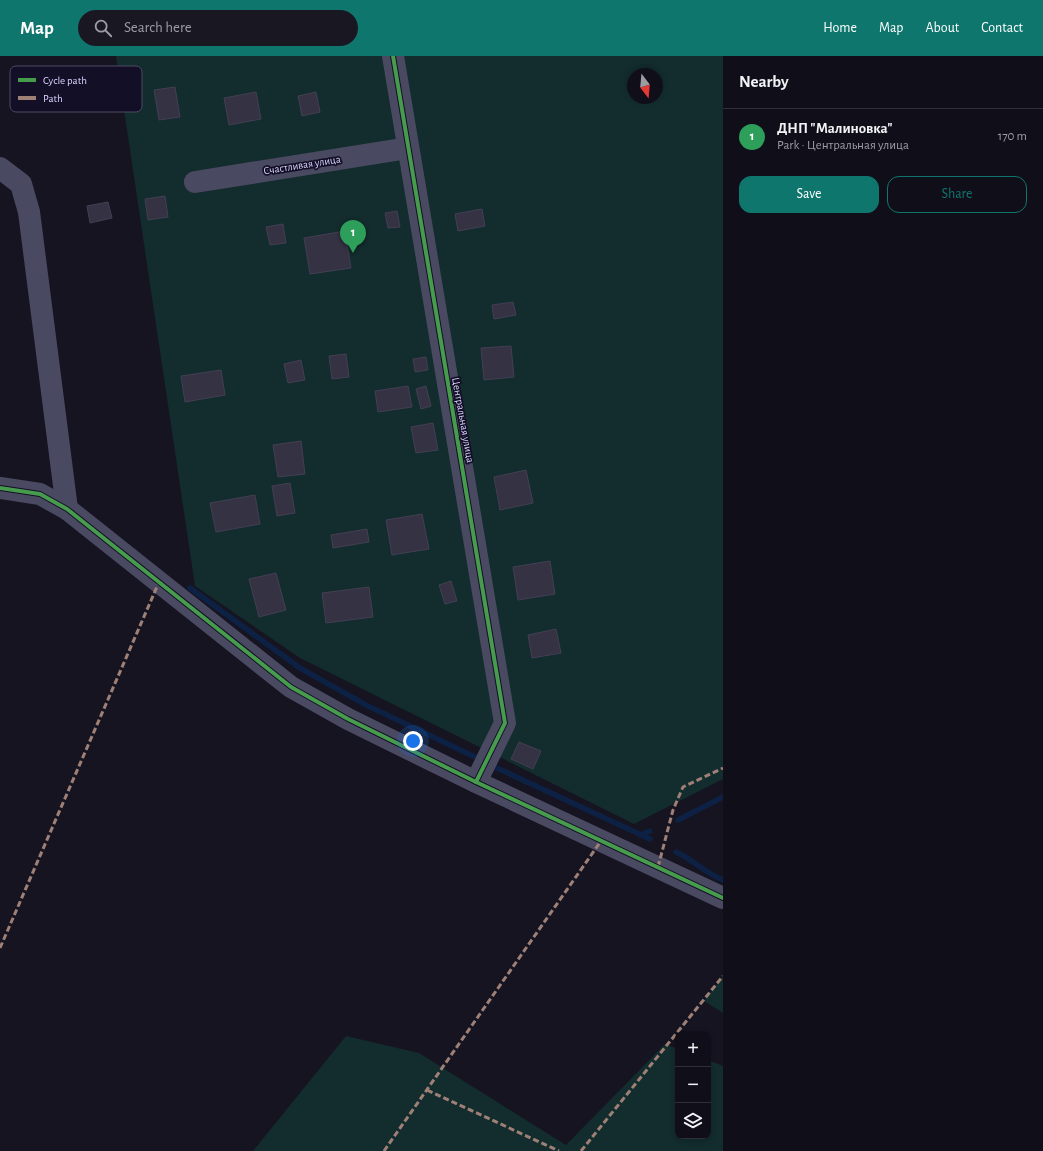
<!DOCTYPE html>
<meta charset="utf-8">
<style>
:root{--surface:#100f19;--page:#191822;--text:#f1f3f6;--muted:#9c9ca2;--line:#302f38;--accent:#0f766e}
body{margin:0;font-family:"Alegreya Sans",sans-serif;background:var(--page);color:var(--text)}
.controls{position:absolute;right:12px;bottom:12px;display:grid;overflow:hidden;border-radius:8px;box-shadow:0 2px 6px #0003}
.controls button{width:36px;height:36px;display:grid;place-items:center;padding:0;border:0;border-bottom:1px solid var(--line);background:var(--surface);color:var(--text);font:20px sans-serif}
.compass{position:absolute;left:627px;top:12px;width:36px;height:36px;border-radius:50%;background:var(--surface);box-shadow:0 2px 6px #0003;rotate:164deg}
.you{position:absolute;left:413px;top:685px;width:14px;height:14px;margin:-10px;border:3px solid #fff;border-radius:50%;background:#1a73e8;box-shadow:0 0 0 6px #1a73e833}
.badge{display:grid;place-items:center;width:26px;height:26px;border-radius:50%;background:var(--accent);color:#fff;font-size:13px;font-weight:700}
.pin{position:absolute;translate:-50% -33px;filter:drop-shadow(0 1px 2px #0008)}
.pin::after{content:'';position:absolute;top:21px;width:14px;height:12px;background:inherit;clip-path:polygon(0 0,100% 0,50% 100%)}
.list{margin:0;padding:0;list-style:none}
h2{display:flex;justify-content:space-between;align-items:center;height:52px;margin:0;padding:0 16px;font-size:17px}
h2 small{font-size:13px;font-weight:400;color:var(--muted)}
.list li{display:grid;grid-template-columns:26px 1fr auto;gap:12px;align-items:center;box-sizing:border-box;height:56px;padding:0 16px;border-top:1px solid var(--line)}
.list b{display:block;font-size:15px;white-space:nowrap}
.list p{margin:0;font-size:13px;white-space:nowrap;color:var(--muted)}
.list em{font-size:13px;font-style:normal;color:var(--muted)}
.actions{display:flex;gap:8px;padding:12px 16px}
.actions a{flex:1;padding:9px 0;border:1px solid var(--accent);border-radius:12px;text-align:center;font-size:14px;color:var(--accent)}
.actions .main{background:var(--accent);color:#fff}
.icon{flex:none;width:22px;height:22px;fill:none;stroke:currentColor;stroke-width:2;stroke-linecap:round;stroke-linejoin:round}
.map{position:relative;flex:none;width:723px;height:1095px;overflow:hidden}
header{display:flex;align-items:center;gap:24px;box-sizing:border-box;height:56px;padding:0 20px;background:var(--accent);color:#fff}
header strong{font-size:19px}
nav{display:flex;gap:22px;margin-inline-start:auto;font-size:14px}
.search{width:280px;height:36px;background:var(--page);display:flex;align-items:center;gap:10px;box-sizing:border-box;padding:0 14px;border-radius:22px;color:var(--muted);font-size:15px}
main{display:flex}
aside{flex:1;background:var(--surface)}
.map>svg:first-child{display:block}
.green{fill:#132c2d;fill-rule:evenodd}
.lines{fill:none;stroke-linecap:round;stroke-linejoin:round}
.stream{stroke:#0d2144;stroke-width:5.5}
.building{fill:#343243;stroke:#433f54}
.minor{stroke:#4a4962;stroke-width:22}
.quiet{stroke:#9e8076;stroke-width:3;stroke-dasharray:6 3;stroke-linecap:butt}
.cycleway-casing{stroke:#130f26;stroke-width:6}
.cycleway{stroke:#469c4c;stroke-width:4}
.labels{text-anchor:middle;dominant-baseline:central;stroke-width:3.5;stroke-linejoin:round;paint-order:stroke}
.street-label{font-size:11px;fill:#d9d4ff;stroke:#130f26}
.key{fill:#130f26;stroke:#4e4a67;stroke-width:1}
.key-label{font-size:11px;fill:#d9d4ff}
</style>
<header>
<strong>Map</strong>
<div class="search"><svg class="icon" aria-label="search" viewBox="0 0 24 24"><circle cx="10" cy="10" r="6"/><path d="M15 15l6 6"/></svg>Search here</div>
<nav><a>Home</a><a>Map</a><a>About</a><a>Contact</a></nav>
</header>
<main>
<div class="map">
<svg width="723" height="1095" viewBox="0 0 723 1095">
<rect width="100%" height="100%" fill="#161421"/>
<!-- green -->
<g class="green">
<path d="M116,0H723V723L634,768L300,602L195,530ZM633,18H657V42H633Z"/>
<path d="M723,920V957L704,945Z"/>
<path d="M346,980L419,997L566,1089L665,988L678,993V1080H708V1004L723,1010V1095H253Z"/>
</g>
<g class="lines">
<!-- stream -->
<g class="stream">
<path d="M190,532L300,612L366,649L475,701"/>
<path d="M497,712L650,783"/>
<path d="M678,764L723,741"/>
<path d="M640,779L650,775"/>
<path d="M676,796C693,804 706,817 723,824"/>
</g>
</g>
<!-- building -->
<g class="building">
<path d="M175,31L180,61L159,64L154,34Z"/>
<path d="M256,36L261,63L229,69L224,42Z"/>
<path d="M316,36L320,56L302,60L298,40Z"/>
<path d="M165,140L168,161L148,164L145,143Z"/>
<path d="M108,146L112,162L90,167L87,150Z"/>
<path d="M482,153L485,170L458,175L455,158Z"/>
<path d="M397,155L400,171L388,172L385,157Z"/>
<path d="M283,168L286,187L270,189L266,171Z"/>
<path d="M345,175L351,212L310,218L304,182Z"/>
<path d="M513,246L516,259L494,263L492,249Z"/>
<path d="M511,290L514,321L484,324L481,292Z"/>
<path d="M346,298L349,321L332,323L329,300Z"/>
<path d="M426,301L428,314L415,316L413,303Z"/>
<path d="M301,304L305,324L288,327L284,308Z"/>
<path d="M221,314L225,339L185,346L181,320Z"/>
<path d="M408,330L412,351L378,356L375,335Z"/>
<path d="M426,330L431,350L421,353L416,333Z"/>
<path d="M433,367L438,394L416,397L411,371Z"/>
<path d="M301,385L305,418L278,421L273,389Z"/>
<path d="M526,414L533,447L500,454L494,421Z"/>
<path d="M290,427L295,457L277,460L272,430Z"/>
<path d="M255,439L260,468L216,476L210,447Z"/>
<path d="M422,458L429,493L392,499L386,464Z"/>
<path d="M367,473L369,486L333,492L331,479Z"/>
<path d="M550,505L555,538L518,544L513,511Z"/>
<path d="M276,517L286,554L259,561L249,523Z"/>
<path d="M451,525L457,545L445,548L439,529Z"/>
<path d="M369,531L373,561L326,567L322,537Z"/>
<path d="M556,573L561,597L532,602L528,579Z"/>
<path d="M519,686L541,695L533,713L511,703Z"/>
</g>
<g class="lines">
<!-- minor -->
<g class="minor">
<path d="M393,0L505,667L476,726"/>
<path d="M0,112L21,128L29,156L67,453"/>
<path d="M195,126L408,92"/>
<path d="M0,432L40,438L67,453L291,631L348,663L476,726L723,842"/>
</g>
<!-- quiet -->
<g class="quiet">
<path d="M658,811L673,754L683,731L723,712"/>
<path d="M0,892L159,526"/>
<path d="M427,1034L559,1095"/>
<path d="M384,1095L601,785"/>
<path d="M581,1095L723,920"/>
</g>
<defs>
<g id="cycleway">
<path d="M393,0L505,667L476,726"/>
<path d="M0,432L40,438L67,453L291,631L348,663L476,726L723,842"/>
</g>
</defs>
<!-- cycleway casing -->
<use href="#cycleway" class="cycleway-casing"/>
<!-- cycleway -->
<use href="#cycleway" class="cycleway"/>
</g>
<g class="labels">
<!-- street labels -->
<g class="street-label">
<text transform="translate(302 109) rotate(-9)">Счастливая улица</text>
<text transform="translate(463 364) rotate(80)">Центральная улица</text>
</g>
</g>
<!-- legend -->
<rect x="10" y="10" width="132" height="46" rx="6" class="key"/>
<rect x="18" y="22" width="18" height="4" fill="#469c4c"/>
<rect x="18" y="40" width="18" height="4" fill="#9e8076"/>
<g class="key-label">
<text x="43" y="28">Cycle path</text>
<text x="43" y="46">Path</text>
</g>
</svg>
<div class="controls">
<button>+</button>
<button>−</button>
<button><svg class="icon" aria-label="layers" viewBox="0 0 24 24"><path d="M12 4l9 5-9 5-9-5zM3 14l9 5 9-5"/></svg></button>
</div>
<svg class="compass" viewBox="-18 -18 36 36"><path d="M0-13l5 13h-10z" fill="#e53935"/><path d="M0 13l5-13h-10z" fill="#9c9ca2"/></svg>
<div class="you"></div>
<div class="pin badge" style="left:353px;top:197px;background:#2e9e5b">1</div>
</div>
<aside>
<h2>Nearby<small></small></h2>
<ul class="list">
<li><span class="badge" style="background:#2e9e5b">1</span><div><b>ДНП &quot;Малиновка&quot;</b><p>Park · Центральная улица</p></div><em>170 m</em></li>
</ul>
<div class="actions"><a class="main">Save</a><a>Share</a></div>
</aside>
</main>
